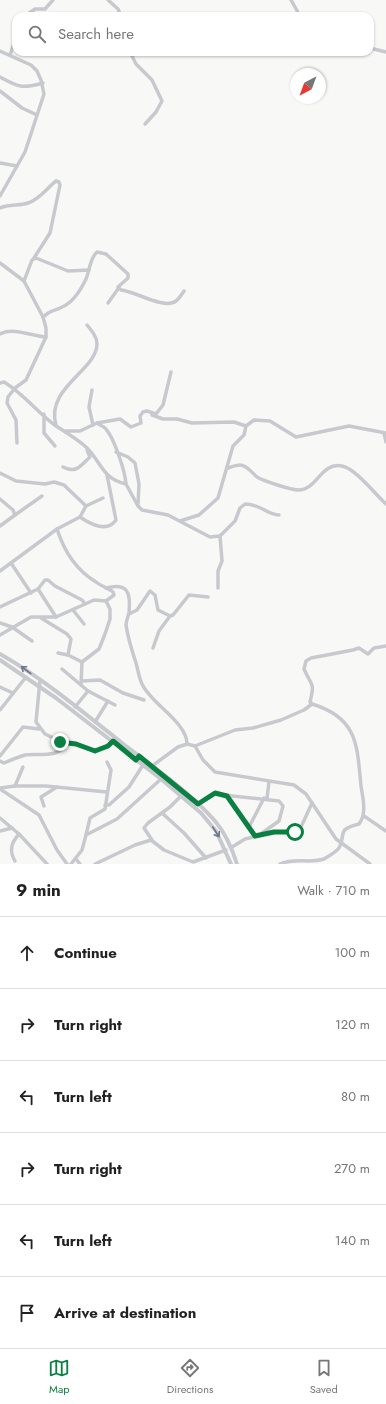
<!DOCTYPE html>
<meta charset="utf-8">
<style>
:root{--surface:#fff;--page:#f6f6f6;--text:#222;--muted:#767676;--line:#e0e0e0;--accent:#0b8043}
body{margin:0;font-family:Jost,sans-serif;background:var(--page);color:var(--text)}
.compass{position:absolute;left:290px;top:68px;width:36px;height:36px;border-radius:50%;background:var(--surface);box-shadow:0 1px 3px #0004;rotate:221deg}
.stop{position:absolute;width:12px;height:12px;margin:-9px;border:3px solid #0b8043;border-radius:50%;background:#fff}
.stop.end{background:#0b8043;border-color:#fff;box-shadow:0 1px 4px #0008}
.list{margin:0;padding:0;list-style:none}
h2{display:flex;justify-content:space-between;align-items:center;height:52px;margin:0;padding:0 16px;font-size:17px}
h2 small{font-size:13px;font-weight:400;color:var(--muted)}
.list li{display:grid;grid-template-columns:26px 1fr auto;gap:12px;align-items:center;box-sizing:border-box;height:72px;padding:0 16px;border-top:1px solid var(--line)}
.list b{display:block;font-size:15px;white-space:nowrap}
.list em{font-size:13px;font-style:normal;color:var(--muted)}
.icon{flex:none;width:22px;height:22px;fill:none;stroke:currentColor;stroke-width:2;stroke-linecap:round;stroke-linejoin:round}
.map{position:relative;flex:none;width:386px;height:864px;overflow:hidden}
.search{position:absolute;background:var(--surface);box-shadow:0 1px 3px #0004;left:12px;right:12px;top:12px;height:44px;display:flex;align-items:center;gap:10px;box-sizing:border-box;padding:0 14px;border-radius:12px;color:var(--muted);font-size:15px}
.sheet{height:484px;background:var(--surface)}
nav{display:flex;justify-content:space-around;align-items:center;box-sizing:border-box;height:56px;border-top:1px solid var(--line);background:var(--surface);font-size:11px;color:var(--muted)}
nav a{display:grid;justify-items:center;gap:2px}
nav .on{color:var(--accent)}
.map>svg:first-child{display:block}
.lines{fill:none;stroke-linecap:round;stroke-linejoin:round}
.minor{stroke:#c7c9ce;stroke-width:3.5}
.tertiary{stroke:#c7c9ce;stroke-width:4}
.oneway{stroke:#6d768b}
.route{stroke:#0b8043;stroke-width:5}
</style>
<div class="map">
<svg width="386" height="864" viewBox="0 0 386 864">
<rect width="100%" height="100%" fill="#f8f9f6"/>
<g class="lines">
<!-- minor -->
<g class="minor">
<path d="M108,0L118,9L121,16"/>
<path d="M291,0L300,16"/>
<path d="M25,16L35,9H45L53,0"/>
<path d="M370,48L386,52"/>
<path d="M0,51L31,65L37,71L41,80L44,94L25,152L0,196"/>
<path d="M130,52L136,64L152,80L162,101L156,112L145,124"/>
<path d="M10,55L16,37"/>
<path d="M0,77C18,87 22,89 43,83"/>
<path d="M0,91L22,108L37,115"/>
<path d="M0,163L17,166"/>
<path d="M0,208C9,204 19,206 28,203C40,199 47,188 56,181L59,182L60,185L50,233L34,258"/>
<path d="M0,263L24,281L43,317L46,328V337L26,380L15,388L8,397L7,403L16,420L17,443"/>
<path d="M24,281L32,260L36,258L68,271L89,270"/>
<path d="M108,303L118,289"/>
<path d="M43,317C51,309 53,312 62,307C72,303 80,291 85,281C90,272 89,259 97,252L106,254L128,274V278L118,287L121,290C135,291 164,310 176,301C179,299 182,294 184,291"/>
<path d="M0,334C14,327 31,336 46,337"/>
<path d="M0,383L4,382C24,394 38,413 56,426C67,433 77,439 86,447C101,461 102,479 126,484L138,506L142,510L168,515L210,537L220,536"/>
<path d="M92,390L89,407L93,425"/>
<path d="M44,414V433L55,446"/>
<path d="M152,415L163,419H177L192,423L234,422L246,426"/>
<path d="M97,423C99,425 103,426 105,428C114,437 125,471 126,484"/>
<path d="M56,425C45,388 97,370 97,344C97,337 92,331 87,325"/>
<path d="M66,431H80L97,423L120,419L131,427L141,423L140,416L143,412L147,411L156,414L163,405L171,372"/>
<path d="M384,433L386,442"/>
<path d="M116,452L128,457L135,463L139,484L138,505"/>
<path d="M63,467C77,474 81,465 90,457L87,450"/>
<path d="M228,468C231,467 236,465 240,465C247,465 252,473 257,477C264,481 291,490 298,490C318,490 320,462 342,466C356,469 375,494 386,504"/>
<path d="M0,473L16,481L45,484L54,482L64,485L86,506L103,498"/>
<path d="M0,499L13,510L15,515L0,526"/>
<path d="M15,515L42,496"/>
<path d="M80,517C90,524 107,533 116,520L107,475"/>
<path d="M180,521L199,515L218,498L233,446L244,435L246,426L254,420L270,421L296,437L349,426L386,433"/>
<path d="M57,529C64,551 76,570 96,582C101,586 108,588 113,592L114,595L106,601"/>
<path d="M11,563L31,593"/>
<path d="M0,571L57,529L80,517L86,506"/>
<path d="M106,588C128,582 131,593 129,613C128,617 126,621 126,625C128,638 132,651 136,663C138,670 139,678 142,684C151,704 187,722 187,744"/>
<path d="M218,588V571L222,561L220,536L235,521L240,508L245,504C261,504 267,515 279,515"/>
<path d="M38,589L45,580H48L55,586L82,600L85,604"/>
<path d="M0,607L38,589L56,617"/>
<path d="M73,610L84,624"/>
<path d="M129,614L137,610L150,591L155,595L158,610L170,616L173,615L189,595L208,597"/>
<path d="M41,618L67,634L71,639L68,655"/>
<path d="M0,623L12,627L32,641"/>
<path d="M0,635L31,617H56L94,600L106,601L110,609V619L105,634L99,649L82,662L81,685"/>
<path d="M153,648L159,631L170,616"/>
<path d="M58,653L68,655L82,662"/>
<path d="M62,669L88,691L115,705"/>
<path d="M82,681L100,680L123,693L144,700"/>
<path d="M0,687L13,693"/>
<path d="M312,704L310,702C315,682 312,687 304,669L306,661L311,658L353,650L359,648L368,654L374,648L386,646"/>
<path d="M75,707L88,691"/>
<path d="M0,710L26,677"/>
<path d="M95,722L108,701"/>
<path d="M64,743L76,744L95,751L108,746L113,741"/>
<path d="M195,746L203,760L215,772L294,785L306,794L312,803"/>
<path d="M0,756L23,727L39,729"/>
<path d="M0,761L4,763C11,760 18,757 25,755C36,753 62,759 64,743L45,734L36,722L40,680"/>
<path d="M152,766L178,747L187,744L195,746L235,730L253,728L281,720L304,710L312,704"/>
<path d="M15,786L23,767"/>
<path d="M0,788L15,786H46L107,792"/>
<path d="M0,789L39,815L57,850L67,864"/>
<path d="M227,796L255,836"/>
<path d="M267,798L269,782"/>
<path d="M198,804L217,793L223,795L279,801L283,806L279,821L262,833"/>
<path d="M105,805H109L129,787L143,765"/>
<path d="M44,806L41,797L57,787"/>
<path d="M162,813L184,833L206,858"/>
<path d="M364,816L386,831"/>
<path d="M0,818L19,834L47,864"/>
<path d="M249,827L264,798"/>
<path d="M0,831L12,828"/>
<path d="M86,835L90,818L105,809L111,770L107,762"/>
<path d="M152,840L144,828L148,823L170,807L181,796"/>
<path d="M232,847L245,839L274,832H295L301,827L312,803L336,839L370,864"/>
<path d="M76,859L80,864"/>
<path d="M15,861C9,851 11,843 19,834"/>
<path d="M71,864L82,850L86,835L117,819L161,779"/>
<path d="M95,864L135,845L151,840L164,850L193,862L226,850"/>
<path d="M280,864C295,857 309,864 324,859C329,856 336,852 339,848C347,834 335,830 359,824C367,813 363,799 361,786C357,745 358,718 312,704"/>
</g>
<!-- tertiary -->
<g class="tertiary">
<path d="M0,654C44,679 83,712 122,743C153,767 189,791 215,821C226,834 232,848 237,864"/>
<path d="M0,660L56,698L161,779L201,813L216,831L231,864"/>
</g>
</g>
<!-- one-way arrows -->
<defs><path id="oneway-shaft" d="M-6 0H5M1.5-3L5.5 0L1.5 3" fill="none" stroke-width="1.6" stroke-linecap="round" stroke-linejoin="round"/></defs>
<g class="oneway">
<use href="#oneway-shaft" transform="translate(26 670) rotate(-143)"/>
<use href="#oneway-shaft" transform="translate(216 832) rotate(57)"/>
</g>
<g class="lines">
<!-- route -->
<path class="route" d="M60,742L76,744L95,751L108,746L113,741L136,760L139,756L198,804L215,793L227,796L255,836L274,832H295"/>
</g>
</svg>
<svg class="compass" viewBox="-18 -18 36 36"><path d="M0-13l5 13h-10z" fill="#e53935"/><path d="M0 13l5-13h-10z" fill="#767676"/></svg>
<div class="stop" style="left:295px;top:832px"></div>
<div class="stop end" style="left:60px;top:742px"></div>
<div class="search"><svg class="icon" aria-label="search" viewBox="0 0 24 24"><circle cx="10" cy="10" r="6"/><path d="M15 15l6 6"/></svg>Search here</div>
</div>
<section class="sheet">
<h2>9 min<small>Walk · 710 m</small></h2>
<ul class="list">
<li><svg class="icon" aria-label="ahead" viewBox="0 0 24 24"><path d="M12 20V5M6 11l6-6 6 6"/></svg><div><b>Continue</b></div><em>100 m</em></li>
<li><svg class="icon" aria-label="right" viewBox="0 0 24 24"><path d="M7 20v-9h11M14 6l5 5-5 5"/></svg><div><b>Turn right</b></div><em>120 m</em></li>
<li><svg class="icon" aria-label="left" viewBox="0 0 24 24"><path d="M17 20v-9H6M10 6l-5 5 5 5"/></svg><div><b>Turn left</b></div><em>80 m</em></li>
<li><svg class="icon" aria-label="right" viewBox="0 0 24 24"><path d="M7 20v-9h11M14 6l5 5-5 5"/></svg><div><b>Turn right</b></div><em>270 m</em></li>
<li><svg class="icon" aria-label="left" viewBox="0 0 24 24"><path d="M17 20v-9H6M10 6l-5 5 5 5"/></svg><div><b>Turn left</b></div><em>140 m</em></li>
<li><svg class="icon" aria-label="arrive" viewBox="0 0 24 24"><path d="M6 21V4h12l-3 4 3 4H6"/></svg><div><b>Arrive at destination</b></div></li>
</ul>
</section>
<nav>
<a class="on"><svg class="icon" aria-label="map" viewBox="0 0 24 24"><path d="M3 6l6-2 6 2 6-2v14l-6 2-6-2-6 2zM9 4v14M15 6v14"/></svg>Map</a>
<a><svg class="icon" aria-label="directions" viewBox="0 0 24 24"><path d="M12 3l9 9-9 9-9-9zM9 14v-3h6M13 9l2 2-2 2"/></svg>Directions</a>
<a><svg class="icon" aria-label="saved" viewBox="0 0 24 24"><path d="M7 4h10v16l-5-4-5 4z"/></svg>Saved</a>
</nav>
